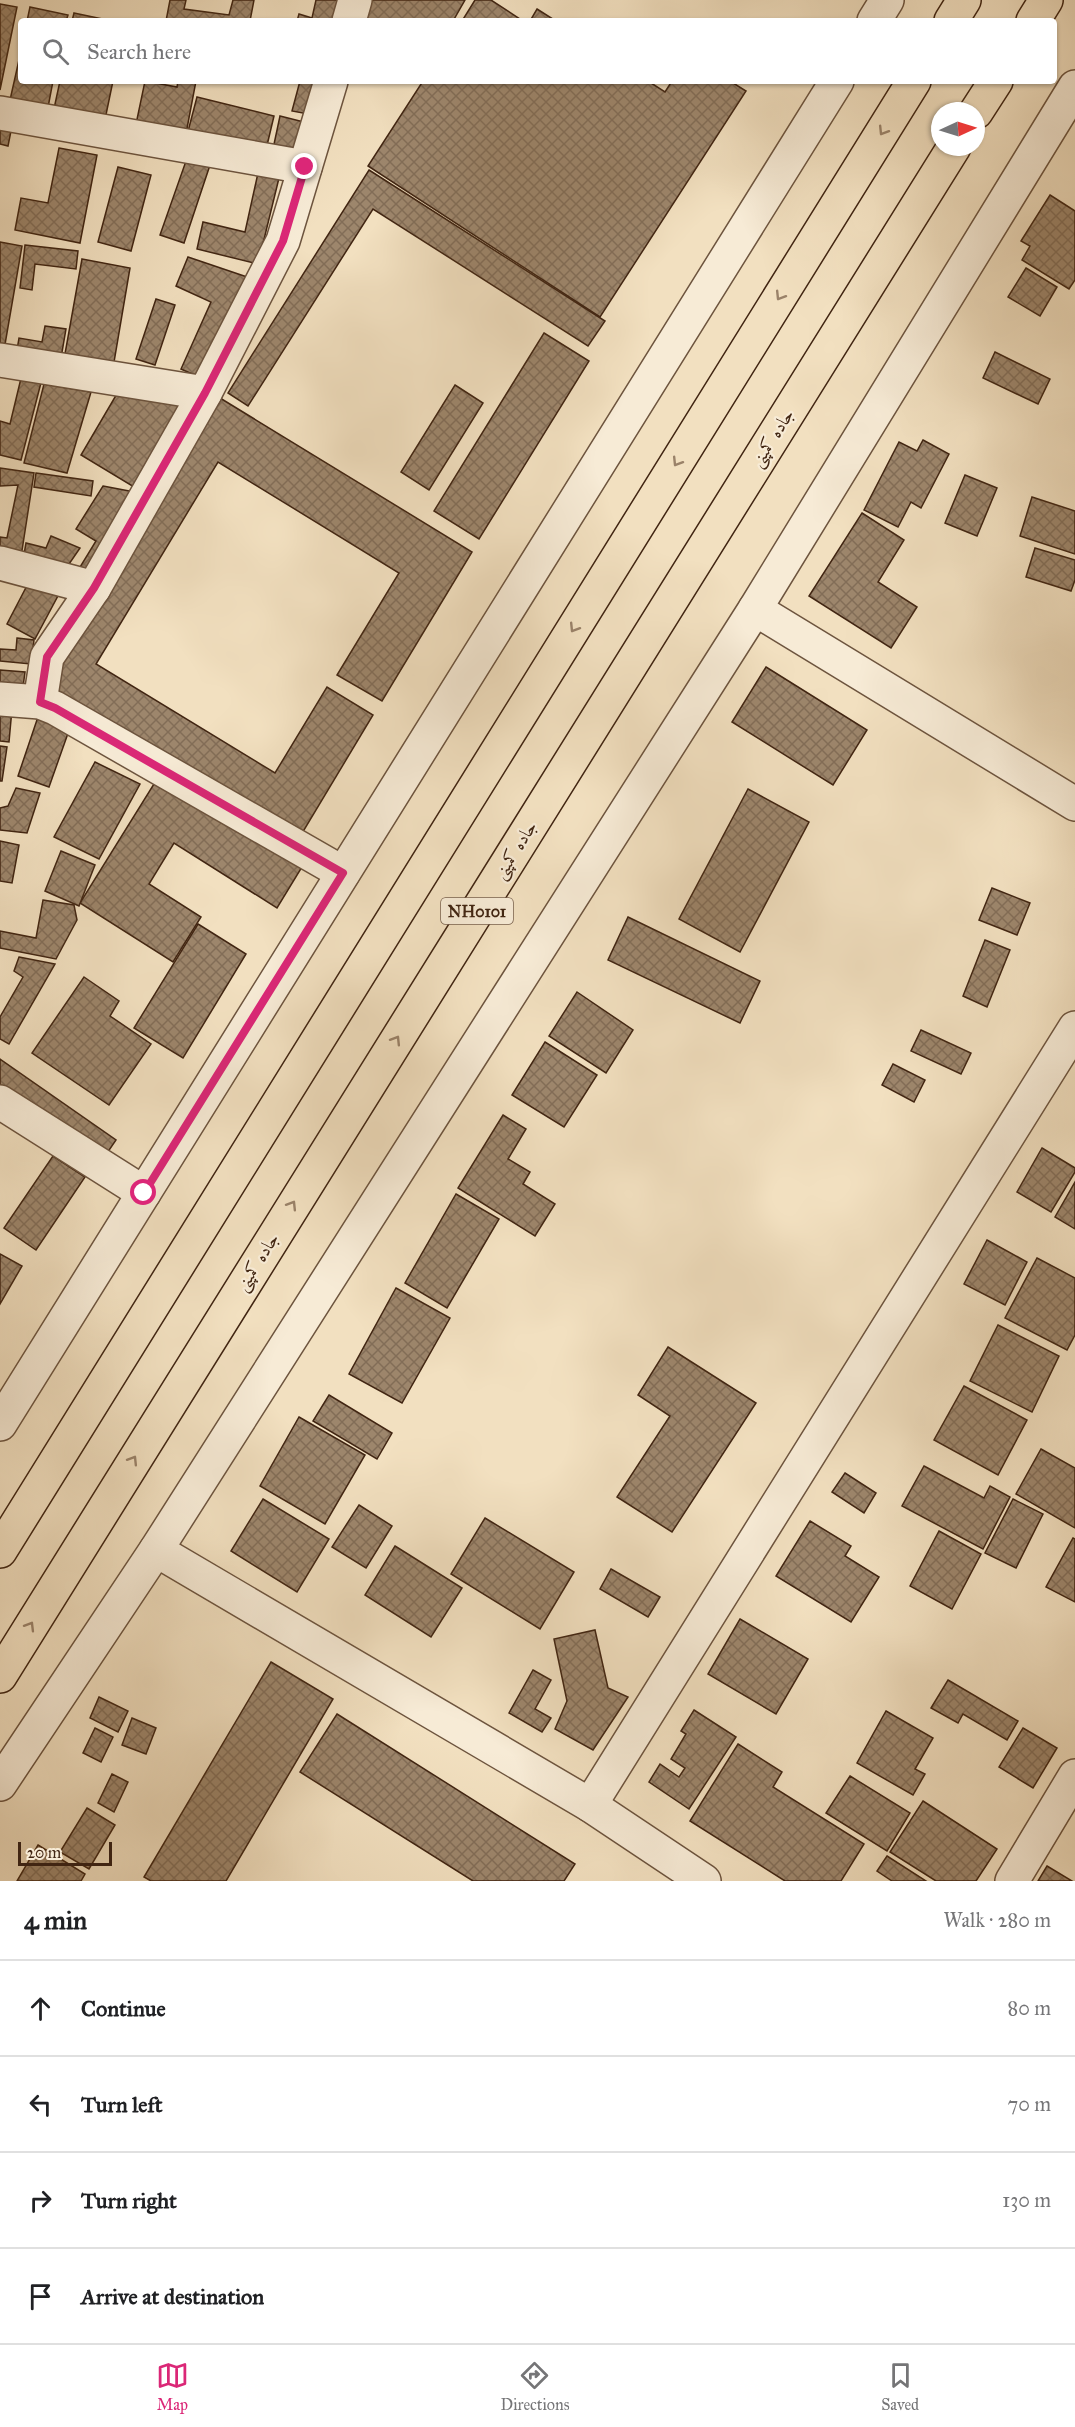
<!DOCTYPE html>
<meta charset="utf-8">
<style>
:root{--surface:#fff;--page:#f2f2f2;--text:#202124;--muted:#757577;--line:#e0e0e0;--accent:#db2777}
body{margin:0;font-family:"IM FELL Great Primer",Amiri,serif;background:var(--page);color:var(--text)}
.compass{position:absolute;left:931px;top:102px;width:54px;height:54px;border-radius:50%;background:var(--surface);box-shadow:0 2px 4px #0004;rotate:86deg}
.scale{position:absolute;left:18px;bottom:15px;width:94px;box-sizing:border-box;padding-left:6px;border:3px solid #412512;border-top:0;font-size:16px;line-height:21px;white-space:nowrap;color:#412512;-webkit-text-stroke:4px #f7ebd6;paint-order:stroke}
.stop{position:absolute;width:18px;height:18px;margin:-14px;border:4px solid #db2777;border-radius:50%;background:#fff}
.stop.end{background:#db2777;border-color:#fff;box-shadow:0 2px 6px #0008}
.list{margin:0;padding:0;list-style:none}
h2{display:flex;justify-content:space-between;align-items:center;height:78px;margin:0;padding:0 24px;font-size:26px}
h2 small{font-size:20px;font-weight:400;color:var(--muted)}
.list li{display:grid;grid-template-columns:39px 1fr auto;gap:18px;align-items:center;box-sizing:border-box;height:96px;padding:0 24px;border-top:2px solid var(--line)}
.list b{display:block;font-size:22px;white-space:nowrap}
.list em{font-size:20px;font-style:normal;color:var(--muted)}
.icon{flex:none;width:33px;height:33px;fill:none;stroke:currentColor;stroke-width:2;stroke-linecap:round;stroke-linejoin:round}
.map{position:relative;flex:none;width:1075px;height:1881px;overflow:hidden}
.search{position:absolute;background:var(--surface);box-shadow:0 2px 4px #0004;left:18px;right:18px;top:18px;height:66px;display:flex;align-items:center;gap:15px;box-sizing:border-box;padding:0 21px;border-radius:6px;color:var(--muted);font-size:22px}
.sheet{height:462px;background:var(--surface)}
nav{display:flex;justify-content:space-around;align-items:center;box-sizing:border-box;height:84px;border-top:2px solid var(--line);background:var(--surface);font-size:16px;color:var(--muted)}
nav a{display:grid;justify-items:center;gap:3px}
nav .on{color:var(--accent)}
.map>svg:first-child{display:block}
.building{fill:url(#building-cross-hatch);stroke:#412512;stroke-width:1.5}
.lines{fill:none;stroke-linecap:round;stroke-linejoin:round}
.minor-casing{stroke:#6d543e;stroke-width:36}
.tertiary-casing{stroke:#6d543e;stroke-width:36}
.trunk-casing{stroke:#412512;stroke-width:36}
.minor{stroke:#f7ebd6;stroke-width:33}
.tertiary{stroke:#f7ebd6;stroke-width:33}
.trunk{stroke:#f2e0c0;stroke-width:33}
.oneway{stroke:#9a8269}
.route{stroke:#db2777;stroke-width:8}
.labels{text-anchor:middle;dominant-baseline:central;stroke-width:4.5;stroke-linejoin:round;paint-order:stroke}
.shield{fill:#f7ebd6;stroke:#78604d;stroke-width:1.5}
.shield-label{font-size:16px;font-weight:bold;fill:#412512}
.street-label{font-size:18px;fill:#412512;stroke:#f7ebd6}
</style>
<div class="map">
<svg width="1075" height="1881" viewBox="0 0 1075 1881">
<defs>
<pattern id="building-cross-hatch" width="8" height="8" patternUnits="userSpaceOnUse" patternTransform="scale(1.5)"><rect width="8" height="8" fill="#9d866c"/><path d="M0 0l8 8M0 8l8-8" fill="none" stroke="#826d57"/></pattern>
</defs>
<rect width="100%" height="100%" fill="#f2e0c0"/>
<filter id="stains"><feTurbulence type="fractalNoise" baseFrequency=".00333" numOctaves="4"/><feColorMatrix values="0 0 0 0 .2 0 0 0 0 .09 0 0 0 0 .02 0 0 0 .5 -.17"/></filter>
<radialGradient id="worn" r=".72"><stop offset=".6" stop-color="#630" stop-opacity="0"/><stop offset="1" stop-color="#630" stop-opacity=".3"/></radialGradient>
<!-- building -->
<g class="building">
<path d="M170,0H186L184,9L229,15L233,0H254L250,21H166Z"/>
<path d="M316,0H338L333,21H297L299,14L312,18Z"/>
<path d="M366,0H465L453,21H360Z"/>
<path d="M475,0H491L523,21H462Z"/>
<path d="M0,4L17,7L0,90Z"/>
<path d="M30,7L68,15L66,21H27Z"/>
<path d="M537,9L556,21H530Z"/>
<path d="M74,13L112,21H72Z"/>
<path d="M21,51V81H53L46,118L8,109Z"/>
<path d="M60,81H113L103,129L52,118Z"/>
<path d="M145,81L177,87L178,81H196L185,139L135,129Z"/>
<path d="M300,81H316L308,114L292,111Z"/>
<path d="M423,81H648L665,92L672,81H730L746,91L600,317L368,166Z"/>
<path d="M197,97L274,116L264,158L186,139Z"/>
<path d="M280,116L304,122L297,154L273,149Z"/>
<path d="M0,128L11,131L8,146L0,144Z"/>
<path d="M59,148L97,155L80,243L15,230L21,198L48,203Z"/>
<path d="M186,161L210,165L184,243L160,235Z"/>
<path d="M118,167L151,175L131,251L98,242Z"/>
<path d="M369,170L605,321L588,346L373,209L248,406L228,393Z"/>
<path d="M258,173L279,178L258,264L197,249L203,222L245,232Z"/>
<path d="M1050,195L1075,211V280L1069,289L1022,260L1030,246L1021,241Z"/>
<path d="M0,242L22,246L3,356H0Z"/>
<path d="M25,245L78,251L76,269L35,264L32,290L20,288Z"/>
<path d="M188,257L253,279L208,381L181,369L211,302L176,286Z"/>
<path d="M82,259L130,268L112,374L63,365Z"/>
<path d="M1026,268L1057,287L1040,316L1008,297Z"/>
<path d="M156,299L175,305L155,365L136,359Z"/>
<path d="M45,326L66,329L60,364L16,356L19,338L42,342Z"/>
<path d="M544,333L589,361L479,539L434,511Z"/>
<path d="M995,352L1050,379L1038,404L983,378Z"/>
<path d="M23,370L43,375L21,460L0,455V421L10,424Z"/>
<path d="M125,380L182,407L134,487L81,455Z"/>
<path d="M44,384L91,392L67,473L24,463Z"/>
<path d="M455,385L483,403L429,490L401,472Z"/>
<path d="M220,398L472,552L382,701L337,675L399,573L218,462L96,664L275,773L327,687L373,715L298,840L46,687Z"/>
<path d="M923,440L949,454L921,508L911,502L898,527L864,510L899,442L917,451Z"/>
<path d="M0,468L34,473L21,557L0,554V537L7,538L18,485L0,486Z"/>
<path d="M36,473L93,481L91,496L34,487Z"/>
<path d="M965,475L997,488L977,536L945,523Z"/>
<path d="M103,486L140,493L88,579L77,572L96,541L76,529Z"/>
<path d="M1032,497L1075,511V554L1020,536Z"/>
<path d="M862,513L904,540L878,582L917,607L891,648L809,596Z"/>
<path d="M51,536L80,548L67,567L23,560L26,543L46,548Z"/>
<path d="M1035,548L1075,560V580L1071,591L1026,577Z"/>
<path d="M32,576L60,592L35,639L7,624Z"/>
<path d="M17,638L34,640L31,664L0,661V649L16,650Z"/>
<path d="M766,667L867,730L833,785L732,722Z"/>
<path d="M0,670L25,672L22,694L0,692Z"/>
<path d="M0,708L12,709L9,742L0,741Z"/>
<path d="M40,711L72,722L49,787L18,776Z"/>
<path d="M0,746L7,747L2,781H0Z"/>
<path d="M95,762L140,784L99,859L54,837Z"/>
<path d="M162,771L305,862L277,908L174,843L149,884L201,917L173,962L80,903Z"/>
<path d="M16,788L40,793L27,833L0,830V808L8,806Z"/>
<path d="M748,789L809,822L740,952L679,919Z"/>
<path d="M0,841L19,845L12,883L0,881Z"/>
<path d="M61,851L95,865L79,906L45,891Z"/>
<path d="M992,888L1030,903L1017,935L979,920Z"/>
<path d="M43,900L74,905L77,920L56,959L0,948V931L36,938Z"/>
<path d="M628,917L760,981L740,1023L608,960Z"/>
<path d="M198,924L246,954L183,1058L134,1028Z"/>
<path d="M985,940L1010,950L987,1007L963,996Z"/>
<path d="M19,957L55,964L9,1044L0,1039V1017L23,977L14,971Z"/>
<path d="M84,977L119,1001L110,1016L151,1044L109,1105L32,1053Z"/>
<path d="M577,992L633,1030L606,1073L549,1036Z"/>
<path d="M921,1030L971,1053L961,1074L911,1051Z"/>
<path d="M545,1042L597,1075L564,1127L512,1095Z"/>
<path d="M0,1059L116,1140L101,1162L0,1091Z"/>
<path d="M893,1064L925,1080L914,1102L882,1085Z"/>
<path d="M503,1115L526,1129L508,1159L530,1172L523,1184L555,1204L535,1236L458,1188Z"/>
<path d="M1042,1148L1075,1168V1172L1051,1212L1017,1192Z"/>
<path d="M53,1156L85,1177L36,1250L4,1228Z"/>
<path d="M1075,1182V1229L1055,1217Z"/>
<path d="M456,1194L499,1219L447,1308L405,1283Z"/>
<path d="M987,1240L1027,1262L1005,1305L964,1284Z"/>
<path d="M0,1254L22,1266L0,1304Z"/>
<path d="M1037,1258L1075,1278V1335L1067,1350L1005,1318Z"/>
<path d="M396,1288L450,1318L402,1403L349,1374Z"/>
<path d="M998,1325L1059,1356L1032,1412L970,1381Z"/>
<path d="M668,1347L756,1403L672,1532L617,1497L670,1416L638,1395Z"/>
<path d="M964,1386L1027,1420L998,1475L934,1440Z"/>
<path d="M329,1395L392,1433L377,1459L313,1421Z"/>
<path d="M299,1417L365,1455L325,1524L260,1486Z"/>
<path d="M1041,1449L1075,1468V1528L1016,1494Z"/>
<path d="M924,1466L984,1498L990,1486L1010,1497L983,1549L902,1506Z"/>
<path d="M845,1473L876,1493L864,1513L832,1492Z"/>
<path d="M263,1499L329,1539L297,1592L231,1551Z"/>
<path d="M1013,1499L1043,1514L1016,1568L985,1553Z"/>
<path d="M359,1505L392,1526L366,1568L332,1547Z"/>
<path d="M485,1518L574,1572L540,1629L451,1574Z"/>
<path d="M810,1521L851,1546L845,1556L879,1577L851,1622L776,1576Z"/>
<path d="M939,1531L981,1554L952,1609L910,1586Z"/>
<path d="M1073,1538L1075,1539V1602L1046,1587Z"/>
<path d="M395,1546L462,1588L431,1637L365,1595Z"/>
<path d="M611,1569L660,1597L648,1617L600,1589Z"/>
<path d="M740,1619L808,1659L776,1714L708,1674Z"/>
<path d="M595,1630L608,1688L628,1697L593,1750L555,1729L567,1701L554,1639Z"/>
<path d="M271,1662L333,1699L226,1881H151L144,1877Z"/>
<path d="M533,1670L551,1680L535,1709L551,1718L542,1732L509,1713Z"/>
<path d="M948,1680L1018,1721L1007,1740L963,1714L958,1723L931,1708Z"/>
<path d="M99,1697L128,1711L118,1732L90,1718Z"/>
<path d="M694,1710L736,1737L689,1809L649,1782L660,1764L679,1777L685,1768L671,1759L686,1734L681,1731Z"/>
<path d="M886,1711L933,1738L915,1769L925,1774L913,1795L857,1763Z"/>
<path d="M337,1714L575,1864L564,1881H473L300,1772Z"/>
<path d="M132,1718L156,1728L146,1754L122,1745Z"/>
<path d="M95,1728L113,1737L101,1762L83,1753Z"/>
<path d="M1023,1728L1057,1748L1033,1788L999,1767Z"/>
<path d="M738,1744L782,1772L773,1787L864,1844L841,1881H785L690,1821Z"/>
<path d="M112,1774L128,1782L114,1812L98,1803Z"/>
<path d="M850,1776L910,1813L887,1851L826,1813Z"/>
<path d="M923,1801L997,1849L976,1881H936L890,1852Z"/>
<path d="M87,1808L115,1825L89,1869L60,1852Z"/>
<path d="M38,1845L85,1874L81,1881H17Z"/>
<path d="M887,1856L926,1881H892L877,1871Z"/>
<path d="M1047,1866L1072,1881H1038Z"/>
</g>
<g class="lines">
<defs>
<g id="minor">
<path d="M349,21L355,0"/>
<path d="M0,113L305,167"/>
<path d="M0,360L205,393L283,241L331,81"/>
<path d="M0,563L94,588L205,393"/>
<path d="M755,609L1075,804"/>
<path d="M0,699L40,702L55,708L343,873"/>
<path d="M40,702L47,657L94,588"/>
<path d="M0,1102L144,1193"/>
<path d="M156,1550L590,1805L704,1881"/>
<path d="M590,1805L1075,1028"/>
<path d="M1012,1881L1075,1776"/>
</g>
<g id="tertiary">
<path d="M874,21L887,0"/>
<path d="M0,1424L837,81"/>
<path d="M0,1784L156,1550L755,609L1075,87"/>
</g>
<g id="trunk">
<path d="M951,21L964,0"/>
<path d="M1033,21L1046,0"/>
<path d="M976,112L996,81"/>
<path d="M0,1551L914,81"/>
<path d="M0,1676L954,147"/>
</g>
</defs>
<!-- minor casing -->
<use href="#minor" class="minor-casing"/>
<!-- tertiary casing -->
<use href="#tertiary" class="tertiary-casing"/>
<!-- trunk casing -->
<use href="#trunk" class="trunk-casing"/>
<!-- minor -->
<use href="#minor" class="minor"/>
<!-- tertiary -->
<use href="#tertiary" class="tertiary"/>
<!-- trunk -->
<use href="#trunk" class="trunk"/>
</g>
<!-- one-way arrows -->
<defs><path id="oneway-chevron" d="M-2-3.5L2.5 0L-2 3.5" fill="none" stroke-width="1.6" stroke-linecap="round" stroke-linejoin="round" transform="scale(1.5)"/></defs>
<g class="oneway">
<use href="#oneway-chevron" transform="translate(883 131) rotate(122)"/>
<use href="#oneway-chevron" transform="translate(780 296) rotate(122)"/>
<use href="#oneway-chevron" transform="translate(677 462) rotate(122)"/>
<use href="#oneway-chevron" transform="translate(574 628) rotate(122)"/>
<use href="#oneway-chevron" transform="translate(396 1040) rotate(-58)"/>
<use href="#oneway-chevron" transform="translate(292 1205) rotate(-58)"/>
<use href="#oneway-chevron" transform="translate(133 1460) rotate(-58)"/>
<use href="#oneway-chevron" transform="translate(30 1626) rotate(-59)"/>
</g>
<g class="lines">
<!-- route -->
<path class="route" d="M144,1193L343,873L55,708L40,702L47,657L94,588L205,393L283,241L305,167"/>
</g>
<g class="labels">
<!-- shield labels -->
<rect class="shield" x="441" y="898" width="72" height="26" rx="4.5"/>
<g class="shield-label">
<text x="477" y="911">NH0101</text>
</g>
<!-- street labels -->
<g class="street-label">
<text transform="translate(772 438) rotate(-58)">جاده کمپنی</text>
<text transform="translate(515 850) rotate(-58)">جاده کمپنی</text>
<text transform="translate(257 1262) rotate(-58)">جاده کمپنی</text>
</g>
</g>
<rect width="100%" height="100%" filter="url(#stains)"/>
<rect width="100%" height="100%" fill="url(#worn)"/>
</svg>
<svg class="compass" viewBox="-18 -18 36 36"><path d="M0-13l5 13h-10z" fill="#e53935"/><path d="M0 13l5-13h-10z" fill="#757577"/></svg>
<div class="scale">20 m</div>
<div class="stop" style="left:144px;top:1193px"></div>
<div class="stop end" style="left:305px;top:167px"></div>
<div class="search"><svg class="icon" aria-label="search" viewBox="0 0 24 24"><circle cx="10" cy="10" r="6"/><path d="M15 15l6 6"/></svg>Search here</div>
</div>
<section class="sheet">
<h2>4 min<small>Walk · 280 m</small></h2>
<ul class="list">
<li><svg class="icon" aria-label="ahead" viewBox="0 0 24 24"><path d="M12 20V5M6 11l6-6 6 6"/></svg><div><b>Continue</b></div><em>80 m</em></li>
<li><svg class="icon" aria-label="left" viewBox="0 0 24 24"><path d="M17 20v-9H6M10 6l-5 5 5 5"/></svg><div><b>Turn left</b></div><em>70 m</em></li>
<li><svg class="icon" aria-label="right" viewBox="0 0 24 24"><path d="M7 20v-9h11M14 6l5 5-5 5"/></svg><div><b>Turn right</b></div><em>130 m</em></li>
<li><svg class="icon" aria-label="arrive" viewBox="0 0 24 24"><path d="M6 21V4h12l-3 4 3 4H6"/></svg><div><b>Arrive at destination</b></div></li>
</ul>
</section>
<nav>
<a class="on"><svg class="icon" aria-label="map" viewBox="0 0 24 24"><path d="M3 6l6-2 6 2 6-2v14l-6 2-6-2-6 2zM9 4v14M15 6v14"/></svg>Map</a>
<a><svg class="icon" aria-label="directions" viewBox="0 0 24 24"><path d="M12 3l9 9-9 9-9-9zM9 14v-3h6M13 9l2 2-2 2"/></svg>Directions</a>
<a><svg class="icon" aria-label="saved" viewBox="0 0 24 24"><path d="M7 4h10v16l-5-4-5 4z"/></svg>Saved</a>
</nav>
